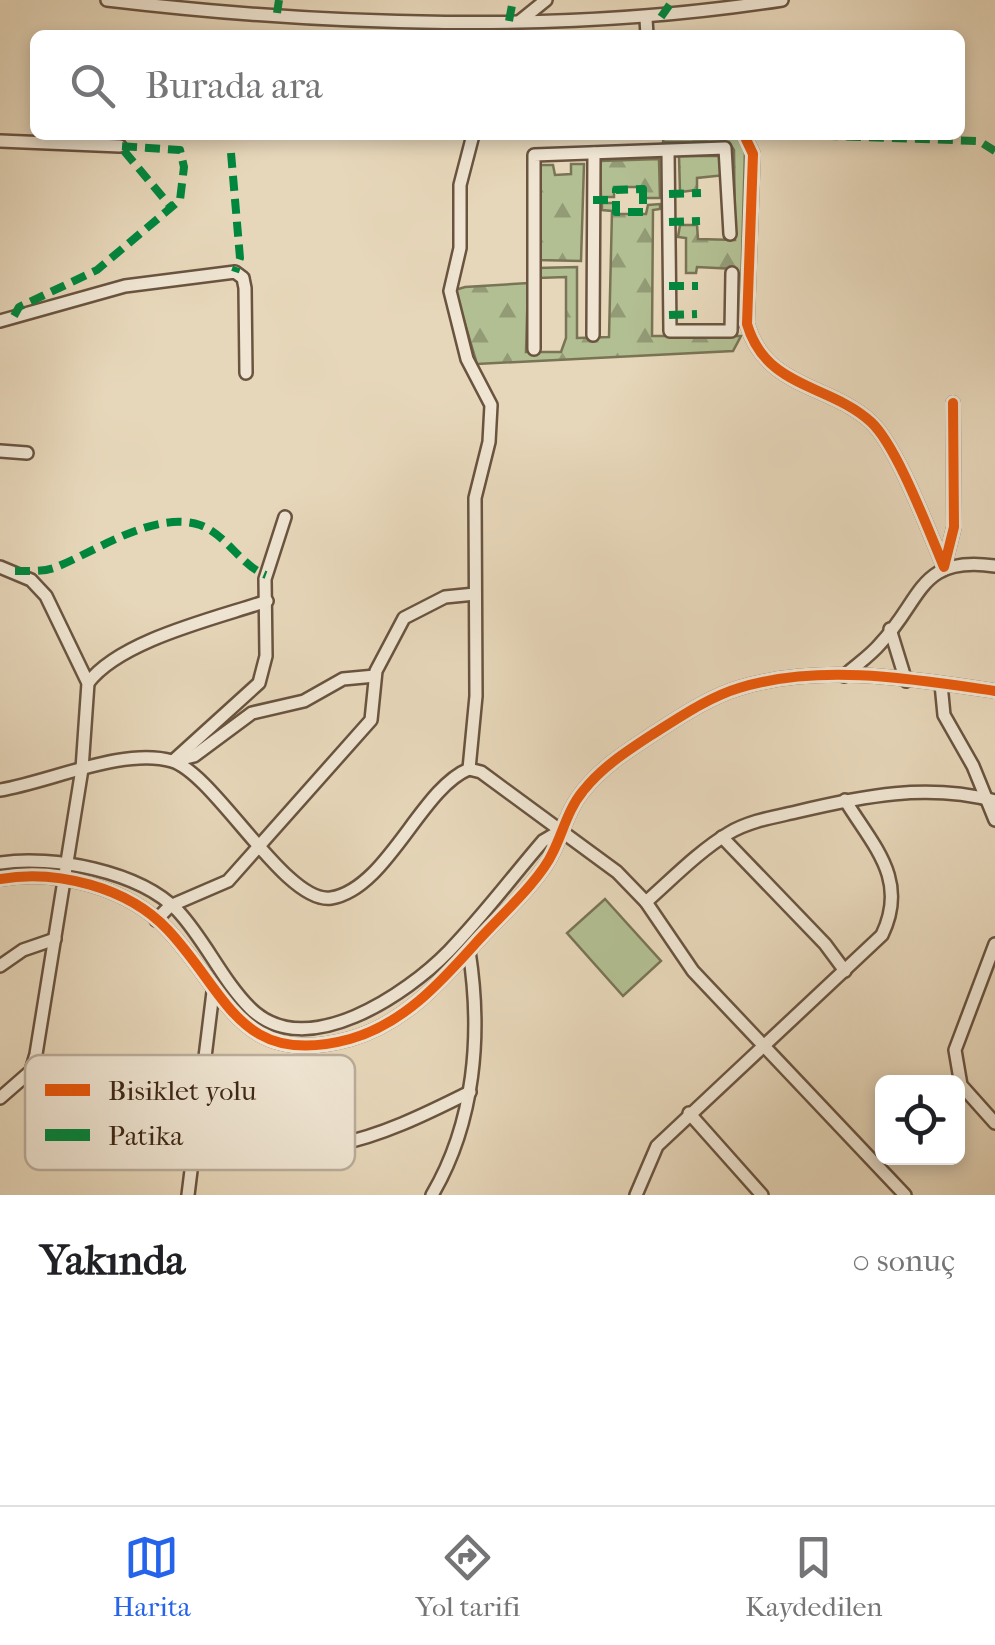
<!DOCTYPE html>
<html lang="tr">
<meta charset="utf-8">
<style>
:root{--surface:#fff;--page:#f2f2f2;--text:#202124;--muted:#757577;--line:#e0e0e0;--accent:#2563eb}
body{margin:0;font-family:"IM FELL French Canon",serif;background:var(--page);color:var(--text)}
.controls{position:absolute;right:30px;bottom:30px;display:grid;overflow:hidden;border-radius:15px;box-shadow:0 5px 15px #0003}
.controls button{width:90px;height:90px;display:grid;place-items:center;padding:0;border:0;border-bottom:2px solid var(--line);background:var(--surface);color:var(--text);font:50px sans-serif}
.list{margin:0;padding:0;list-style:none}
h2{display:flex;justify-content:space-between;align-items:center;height:130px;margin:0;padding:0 40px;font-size:42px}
h2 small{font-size:32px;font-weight:400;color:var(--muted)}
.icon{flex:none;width:55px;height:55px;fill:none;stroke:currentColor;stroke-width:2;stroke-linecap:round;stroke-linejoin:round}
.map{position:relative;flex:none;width:995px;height:1195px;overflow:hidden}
.search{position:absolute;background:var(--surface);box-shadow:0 5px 15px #0003;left:30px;right:30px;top:30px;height:110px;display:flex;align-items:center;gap:25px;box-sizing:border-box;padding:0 35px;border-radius:15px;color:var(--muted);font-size:38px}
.sheet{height:310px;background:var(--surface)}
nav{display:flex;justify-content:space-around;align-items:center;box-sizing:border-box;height:140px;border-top:2px solid var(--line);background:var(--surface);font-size:28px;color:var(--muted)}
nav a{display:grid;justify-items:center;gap:5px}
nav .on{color:var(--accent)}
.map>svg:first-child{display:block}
.grass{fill:#b2bf92;stroke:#797455;stroke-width:2.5}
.forest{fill:url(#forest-firs);stroke:#797455;stroke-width:2.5}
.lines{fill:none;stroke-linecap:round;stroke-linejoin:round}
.minor-casing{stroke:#6a5440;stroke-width:16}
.minor{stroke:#efe5d2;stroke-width:11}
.quiet{stroke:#00873e;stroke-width:8;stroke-dasharray:15 8;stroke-linecap:butt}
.cycleway-casing{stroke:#efe5d2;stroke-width:16}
.cycleway{stroke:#e8590c;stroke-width:10}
.key{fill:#efe5d2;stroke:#baad9a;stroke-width:2.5}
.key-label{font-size:28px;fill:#402918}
</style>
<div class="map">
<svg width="995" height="1195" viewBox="0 0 995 1195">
<defs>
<pattern id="forest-firs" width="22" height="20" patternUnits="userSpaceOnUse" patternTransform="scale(2.5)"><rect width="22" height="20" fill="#b2bf92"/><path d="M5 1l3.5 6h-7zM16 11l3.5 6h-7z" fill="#929b76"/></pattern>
</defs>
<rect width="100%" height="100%" fill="#e7d7ba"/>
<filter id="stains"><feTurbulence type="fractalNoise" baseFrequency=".002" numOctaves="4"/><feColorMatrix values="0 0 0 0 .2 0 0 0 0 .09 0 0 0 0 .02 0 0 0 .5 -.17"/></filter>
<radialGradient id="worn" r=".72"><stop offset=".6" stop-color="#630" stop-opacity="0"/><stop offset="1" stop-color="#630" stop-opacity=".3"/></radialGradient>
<!-- grass -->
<path class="grass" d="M605,899L661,961L623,996L567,933Z"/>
<!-- forest -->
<g class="forest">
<path d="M670,135H737L745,150L740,327L735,328L736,269L697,267L696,273H686V238L678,237L680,225H697L698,239L735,240L734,150L729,142H663L664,136Z"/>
<path d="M679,156H724L726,175L697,178V190L680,192Z"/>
<path d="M659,159L660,198H645L644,187H614V197H601L600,161Z"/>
<path d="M571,164H584L581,261L537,260V165H553L555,175L571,174Z"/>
<path d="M602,203H613L615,214H646L648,205L660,204V209L653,210L652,336H741L733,351L477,364L455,290L465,287L528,283L526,352H561L566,338V277L538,278L537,268L577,267V338L609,337L612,211L602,210Z"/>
</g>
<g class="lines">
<defs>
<g id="minor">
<path d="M107,0C325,26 566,34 782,0"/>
<path d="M646,19L647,35"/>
<path d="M520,21L546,0"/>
<path d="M744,135L753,154L747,324C766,389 830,384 871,422C897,446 929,532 944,567L954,527L953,403"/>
<path d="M0,141L120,146"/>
<path d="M668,151L670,331H731L732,273"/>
<path d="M0,321L125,286L235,272L243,278L245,288L246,373"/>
<path d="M593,335L594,153"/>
<path d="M534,349V155L725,148L730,234"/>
<path d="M0,451L27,453"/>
<path d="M0,567L31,580L46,596L88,683L82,769L36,1054L31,1071L0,1098"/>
<path d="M890,629L906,681"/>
<path d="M844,676C856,665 870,656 880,644C923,599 918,555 995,566"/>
<path d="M88,683C120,640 217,618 267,601"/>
<path d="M941,684L944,715L973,766L995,820"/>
<path d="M177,760L194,756L252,713L304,701L343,679L375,676"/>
<path d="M173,761L259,683L266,656L265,579L285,517"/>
<path d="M469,769L476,696L475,498L489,442L491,405L467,359L450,291L460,248V185L473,135"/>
<path d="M469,769L481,772L617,872L646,902L693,971L905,1195"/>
<path d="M0,790C50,782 123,747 172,761C215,774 286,905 331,898C387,889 421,788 469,769"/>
<path d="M722,837L825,944L845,971"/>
<path d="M0,863C53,855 139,871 178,911C205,940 222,980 250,1008C306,1064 408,993 449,951C483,916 512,877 543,841L560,831"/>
<path d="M0,879C56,869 128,887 168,930C228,994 240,1069 350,1039C403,1024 440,983 475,944C497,919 540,881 553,852C563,832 568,809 583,791C602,767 627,751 653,734C680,717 709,697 739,688C820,663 914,679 995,691"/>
<path d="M646,902C672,879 699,851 729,833C749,821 774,817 796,812C863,796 927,783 995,801"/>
<path d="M156,920L170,906L228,881L371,720L376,671L404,618L445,597L475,594"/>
<path d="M995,944L955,1050L961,1085L995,1123"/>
<path d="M0,966L23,950L55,939"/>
<path d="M689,1113L762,1195"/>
<path d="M196,1125C300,1174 376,1139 470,1092"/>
<path d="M188,1195L213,992"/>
<path d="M432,1195C475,1122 482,1034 469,951"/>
<path d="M636,1195L657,1146L882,935C909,879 873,846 845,800"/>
</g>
</defs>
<!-- minor casing -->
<use href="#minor" class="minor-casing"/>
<!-- minor -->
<use href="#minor" class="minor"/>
<!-- quiet -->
<g class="quiet">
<path d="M277,13L279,0"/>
<path d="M661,17L673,0"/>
<path d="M509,21L513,0"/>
<path d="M800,135L979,141L995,151"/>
<path d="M231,153L240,258L235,272"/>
<path d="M643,189V212H616V190Z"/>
<path d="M669,194L701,193"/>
<path d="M593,200H616"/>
<path d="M669,222L700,221"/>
<path d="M669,286H698"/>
<path d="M669,315L697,314"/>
<path d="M14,316L19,307L97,270L180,200L184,167L180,150L120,146L171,207"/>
<path d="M15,571C28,571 42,572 54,568C95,552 154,510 200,525C226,534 241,566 266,575"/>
</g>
<defs>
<g id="cycleway">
<path d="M744,135L753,154L747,324C766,389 830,384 871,422C897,446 929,532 944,567L954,527L953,403"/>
<path d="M0,879C56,869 128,887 168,930C228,994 240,1069 350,1039C403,1024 440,983 475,944C497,919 540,881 553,852C563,832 568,809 583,791C602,767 627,751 653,734C680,717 709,697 739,688C820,663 914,679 995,691"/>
</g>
</defs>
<!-- cycleway casing -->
<use href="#cycleway" class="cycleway-casing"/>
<!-- cycleway -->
<use href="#cycleway" class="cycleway"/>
</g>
<!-- legend -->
<rect x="25" y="1055" width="330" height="115" rx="15" class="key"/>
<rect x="45" y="1084" width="45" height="12" fill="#e8590c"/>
<rect x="45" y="1129" width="45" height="12" fill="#00873e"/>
<g class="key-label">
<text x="108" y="1100">Bisiklet yolu</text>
<text x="108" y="1145">Patika</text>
</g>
<rect width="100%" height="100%" filter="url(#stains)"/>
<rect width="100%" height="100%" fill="url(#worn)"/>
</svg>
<div class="controls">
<button><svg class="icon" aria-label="locate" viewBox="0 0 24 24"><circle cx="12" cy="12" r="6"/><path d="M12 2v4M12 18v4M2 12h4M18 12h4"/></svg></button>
</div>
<div class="search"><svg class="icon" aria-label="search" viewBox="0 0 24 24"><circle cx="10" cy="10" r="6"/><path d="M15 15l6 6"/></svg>Burada ara</div>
</div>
<section class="sheet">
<h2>Yakında<small>0 sonuç</small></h2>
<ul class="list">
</ul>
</section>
<nav>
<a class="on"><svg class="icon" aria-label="map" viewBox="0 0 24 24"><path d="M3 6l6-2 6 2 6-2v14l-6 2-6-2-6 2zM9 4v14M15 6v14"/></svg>Harita</a>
<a><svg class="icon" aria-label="directions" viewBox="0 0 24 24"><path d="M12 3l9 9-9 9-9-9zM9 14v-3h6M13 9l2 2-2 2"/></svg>Yol tarifi</a>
<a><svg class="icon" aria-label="saved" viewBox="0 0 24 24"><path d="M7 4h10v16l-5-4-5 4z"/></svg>Kaydedilen</a>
</nav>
